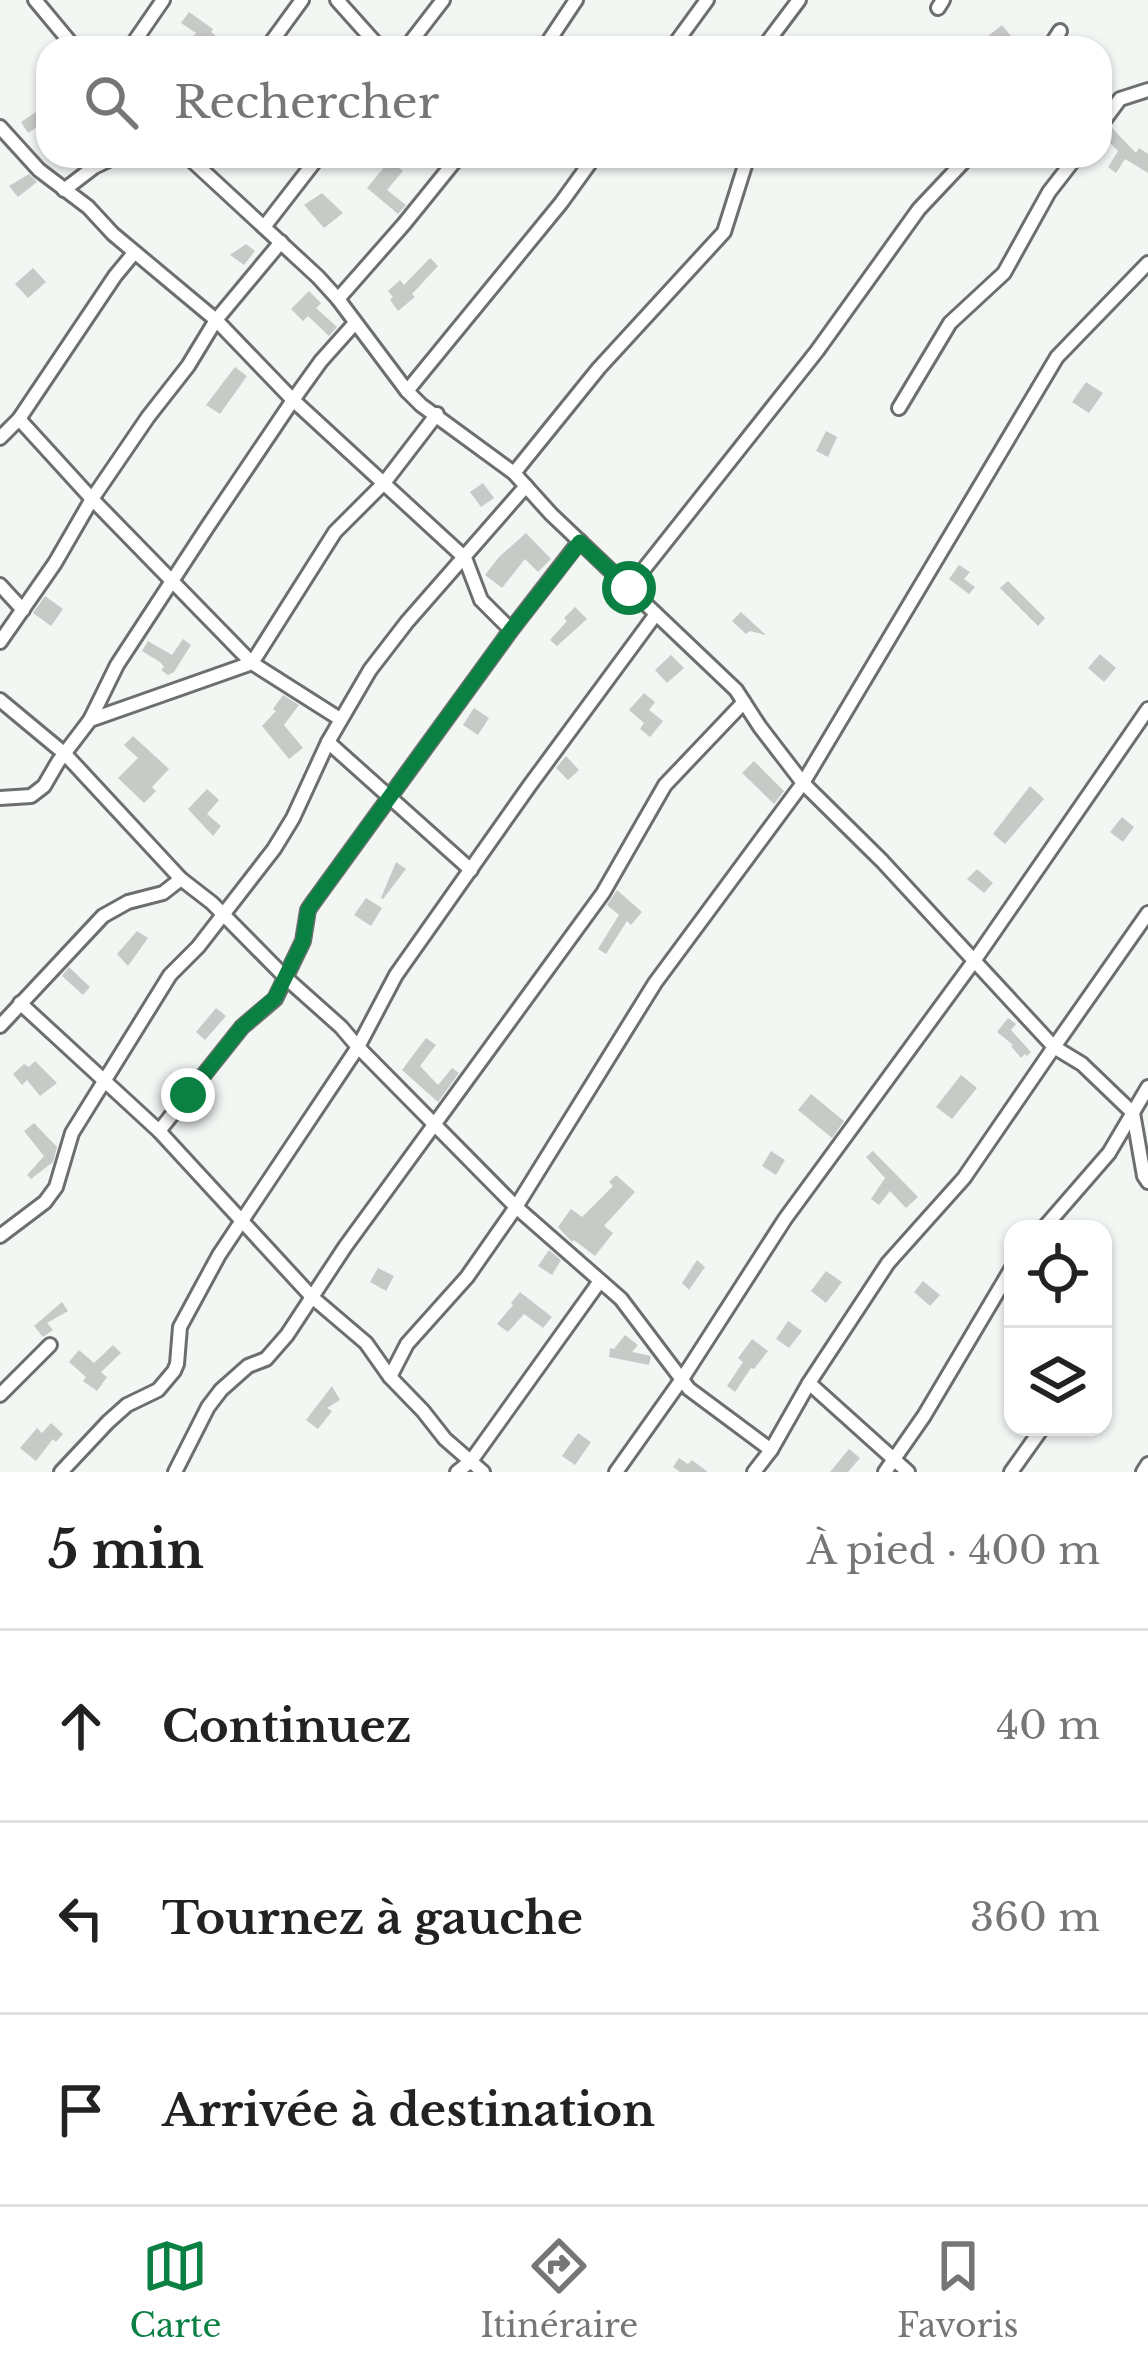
<!DOCTYPE html>
<html lang="fr">
<meta charset="utf-8">
<style>
:root{--surface:#fff;--page:#f2f2f2;--text:#222;--muted:#767676;--line:#e0e0e0;--accent:#0b8043}
body{margin:0;font-family:"Libre Baskerville",serif;background:var(--page);color:var(--text)}
.controls{position:absolute;right:36px;bottom:36px;display:grid;overflow:hidden;border-radius:24px;box-shadow:0 3px 9px #0004}
.controls button{width:108px;height:108px;display:grid;place-items:center;padding:0;border:0;border-bottom:3px solid var(--line);background:var(--surface);color:var(--text);font:60px sans-serif}
.stop{position:absolute;width:36px;height:36px;margin:-27px;border:9px solid #0b8043;border-radius:50%;background:#fff}
.stop.end{background:#0b8043;border-color:#fff;box-shadow:0 3px 12px #0008}
.list{margin:0;padding:0;list-style:none}
h2{display:flex;justify-content:space-between;align-items:center;height:156px;margin:0;padding:0 48px;font-size:51px}
h2 small{font-size:39px;font-weight:400;color:var(--muted)}
.list li{display:grid;grid-template-columns:78px 1fr auto;gap:36px;align-items:center;box-sizing:border-box;height:192px;padding:0 48px;border-top:3px solid var(--line)}
.list b{display:block;font-size:45px;white-space:nowrap}
.list em{font-size:39px;font-style:normal;color:var(--muted)}
.icon{flex:none;width:66px;height:66px;fill:none;stroke:currentColor;stroke-width:2;stroke-linecap:round;stroke-linejoin:round}
.map{position:relative;flex:none;width:1148px;height:1472px;overflow:hidden}
.search{position:absolute;background:var(--surface);box-shadow:0 3px 9px #0004;left:36px;right:36px;top:36px;height:132px;display:flex;align-items:center;gap:30px;box-sizing:border-box;padding:0 42px;border-radius:36px;color:var(--muted);font-size:45px}
.sheet{height:732px;background:var(--surface)}
nav{display:flex;justify-content:space-around;align-items:center;box-sizing:border-box;height:168px;border-top:3px solid var(--line);background:var(--surface);font-size:33px;color:var(--muted)}
nav a{display:grid;justify-items:center;gap:6px}
nav .on{color:var(--accent)}
.map>svg:first-child{display:block}
.building{fill:#c7cbc8}
.lines{fill:none;stroke-linecap:round;stroke-linejoin:round}
.minor-casing{stroke:#6c6f6d;stroke-width:18}
.minor{stroke:#fff;stroke-width:12}
.route{stroke:#0b8043;stroke-width:15}
</style>
<div class="map">
<svg width="1148" height="1472" viewBox="0 0 1148 1472">
<rect width="100%" height="100%" fill="#f3f7f4"/>
<!-- building -->
<g class="building">
<path d="M189,12L213,29L211,32L230,48H184L196,33L181,23Z"/>
<path d="M1002,25L1016,42L1008,48H998L988,36Z"/>
<path d="M39,110L46,121L28,133L21,122Z"/>
<path d="M1112,128L1136,153L1139,148L1148,154V173L1125,159L1116,173L1108,167L1118,151L1103,136Z"/>
<path d="M390,160L403,171L387,190L406,205L398,214L367,188Z"/>
<path d="M29,174L37,182L18,197L9,186Z"/>
<path d="M322,193L343,213L324,228L304,205Z"/>
<path d="M246,244L255,251L244,265L230,255Z"/>
<path d="M430,258L438,266L412,294L415,297L398,311L390,300L393,297L388,291L400,280L404,285Z"/>
<path d="M33,268L46,282L28,298L15,284Z"/>
<path d="M309,291L321,303L316,308L337,327L329,336L308,316L303,321L291,309Z"/>
<path d="M235,367L247,376L220,414L206,405Z"/>
<path d="M1086,382L1103,393L1089,413L1072,402Z"/>
<path d="M826,431L837,437L828,457L816,451Z"/>
<path d="M483,483L494,498L481,507L470,492Z"/>
<path d="M526,533L551,559L538,572L525,559L502,588L485,575L499,557Z"/>
<path d="M959,565L970,572L964,579L975,587L969,594L949,579Z"/>
<path d="M1008,581L1045,618L1038,626L1000,588Z"/>
<path d="M45,596L63,609L51,626L33,613Z"/>
<path d="M575,607L587,619L557,646L550,640L567,621L564,618Z"/>
<path d="M741,612L766,635L750,631L746,634L732,621Z"/>
<path d="M183,639L191,645L174,672L168,675L161,670L164,667L160,662L142,651L148,641L172,655Z"/>
<path d="M1100,654L1116,668L1104,682L1088,668Z"/>
<path d="M671,655L684,668L667,683L655,670Z"/>
<path d="M644,693L655,702L649,710L663,721L650,737L640,729L644,723L629,710Z"/>
<path d="M283,695L299,705L284,725L303,748L289,759L262,726L276,711L273,709Z"/>
<path d="M474,708L489,718L478,735L463,725Z"/>
<path d="M133,736L169,769L152,787L156,791L144,803L118,778L138,758L124,745Z"/>
<path d="M566,756L579,770L568,780L556,768Z"/>
<path d="M754,761L784,791L774,804L742,773Z"/>
<path d="M1030,786L1044,799L1005,844L993,834Z"/>
<path d="M207,789L219,800L207,814L221,826L213,836L188,809Z"/>
<path d="M1122,817L1134,827L1123,842L1110,832Z"/>
<path d="M396,862L406,869L383,899L381,898Z"/>
<path d="M977,869L993,883L984,893L967,879Z"/>
<path d="M617,890L642,912L631,925L627,921L606,954L598,949L619,915L607,905Z"/>
<path d="M366,898L382,908L371,926L354,915Z"/>
<path d="M137,931L148,938L128,966L117,954Z"/>
<path d="M69,967L90,987L83,995L62,976Z"/>
<path d="M216,1008L226,1016L205,1040L196,1032Z"/>
<path d="M1008,1018L1016,1024L1011,1030L1031,1052L1027,1056L1025,1054L1021,1058L1011,1046L1013,1045L997,1032Z"/>
<path d="M426,1038L436,1045L420,1066L438,1085L452,1068L459,1073L438,1102L402,1070Z"/>
<path d="M35,1061L57,1083L40,1096L27,1080L22,1085L13,1074L24,1064L29,1067Z"/>
<path d="M961,1075L977,1088L952,1119L936,1107Z"/>
<path d="M811,1094L844,1121L832,1138L798,1110Z"/>
<path d="M34,1123L57,1147L53,1162L31,1179L27,1175L44,1156L24,1131Z"/>
<path d="M771,1151L785,1160L776,1175L762,1166Z"/>
<path d="M873,1151L918,1197L906,1208L890,1191L879,1205L871,1199L885,1178L866,1157Z"/>
<path d="M616,1175L635,1192L604,1226L613,1233L595,1256L574,1240L572,1242L558,1227L571,1209L582,1217L613,1186L609,1182Z"/>
<path d="M549,1250L561,1260L552,1275L538,1266Z"/>
<path d="M697,1260L705,1267L689,1290L682,1283Z"/>
<path d="M378,1268L394,1276L386,1291L370,1282Z"/>
<path d="M826,1271L842,1282L826,1303L811,1291Z"/>
<path d="M923,1281L940,1295L930,1306L914,1292Z"/>
<path d="M520,1292L552,1317L543,1328L524,1314L508,1332L497,1324L513,1305L511,1303Z"/>
<path d="M62,1302L68,1311L47,1323L53,1330L43,1337L34,1326Z"/>
<path d="M788,1321L802,1331L789,1348L776,1339Z"/>
<path d="M625,1335L638,1345L632,1352L651,1356L649,1365L609,1357L610,1348L614,1349Z"/>
<path d="M752,1339L768,1351L754,1369L751,1368L735,1392L727,1386L743,1362L738,1358Z"/>
<path d="M113,1345L121,1353L101,1372L107,1377L97,1391L83,1381L86,1377L69,1362L79,1350L94,1363Z"/>
<path d="M332,1386L340,1400L327,1408L332,1411L318,1429L306,1420Z"/>
<path d="M51,1423L63,1434L56,1442L53,1439L36,1461L20,1448L37,1428L42,1433Z"/>
<path d="M578,1433L591,1442L575,1465L562,1456Z"/>
<path d="M849,1449L860,1458L848,1472H830Z"/>
<path d="M679,1458L688,1464L692,1460L708,1472H680L673,1467Z"/>
</g>
<g class="lines">
<defs>
<g id="minor">
<path d="M35,0L75,48"/>
<path d="M337,0L380,48"/>
<path d="M938,8L943,0"/>
<path d="M130,48L163,0"/>
<path d="M267,48L302,0"/>
<path d="M406,48L443,0"/>
<path d="M544,48L576,0"/>
<path d="M672,48L707,0"/>
<path d="M763,48L799,0"/>
<path d="M1049,48L1060,31"/>
<path d="M1100,126L1120,99L1148,90"/>
<path d="M0,127L39,170L88,207L113,234L216,320L293,400L465,558L481,600L511,630"/>
<path d="M187,156L318,277L338,299L407,391L421,405L514,473L551,514L736,690L760,727L803,783L882,861L1054,1047L964,1178L888,1263L809,1383L771,1450L754,1472"/>
<path d="M64,190L94,167L117,156"/>
<path d="M264,227L319,156"/>
<path d="M338,299L404,224L459,156"/>
<path d="M407,391L561,203L595,156"/>
<path d="M899,408L950,323L1004,273L1049,192L1077,156"/>
<path d="M19,419L92,499L252,663L335,532L384,483L437,414"/>
<path d="M0,438L19,419L115,276L134,253"/>
<path d="M514,473L599,368L724,232L748,156"/>
<path d="M0,585L23,610"/>
<path d="M629,588L817,351L919,209L969,156"/>
<path d="M0,642L55,563L92,499L148,417L188,366L216,320L281,242"/>
<path d="M0,700L65,754L181,879"/>
<path d="M90,720L117,665L208,526L293,400L321,361L355,323"/>
<path d="M328,742L471,870"/>
<path d="M0,798L31,796L44,786L58,762L90,720L252,663L340,719"/>
<path d="M1148,913L1054,1047L1082,1064L1133,1113L1144,1176L1148,1182"/>
<path d="M20,1003L159,1131L312,1297L366,1343L390,1377L423,1411L445,1439L483,1472"/>
<path d="M0,1026L103,916L128,902L163,893L181,879L212,903L286,978L341,1027L358,1047L516,1207L621,1299L689,1389L771,1450"/>
<path d="M159,1131L242,1027L275,999L303,941L308,910L312,904L511,630L580,541"/>
<path d="M1043,1229L1109,1153L1148,1087"/>
<path d="M0,1236L45,1202L56,1187L72,1133L170,975L198,947L274,849L293,818L328,742L370,670L407,622L526,486"/>
<path d="M390,1377L407,1344L467,1277L516,1207L655,983L803,783L1057,357L1148,263"/>
<path d="M809,1383L908,1472"/>
<path d="M0,1395L50,1345"/>
<path d="M61,1472L108,1422L127,1405L158,1390L174,1371L177,1364L180,1327L219,1255L358,1047L396,975L530,785L656,614"/>
<path d="M175,1472L208,1407L221,1390L248,1366L266,1359L287,1335L345,1247L603,893L665,785L744,702"/>
<path d="M457,1472L471,1461L600,1281"/>
<path d="M616,1472L682,1379L785,1219L974,961L1148,709"/>
<path d="M885,1472L924,1416L1013,1266"/>
<path d="M1011,1472L1043,1427"/>
<path d="M1143,1472L1148,1464"/>
</g>
</defs>
<!-- minor casing -->
<use href="#minor" class="minor-casing"/>
<!-- minor -->
<use href="#minor" class="minor"/>
</g>
<g class="lines">
<!-- route -->
<path class="route" d="M188,1095L242,1027L275,998L303,941L308,910L312,904L511,630L580,542L629,588"/>
</g>
</svg>
<div class="controls">
<button><svg class="icon" aria-label="locate" viewBox="0 0 24 24"><circle cx="12" cy="12" r="6"/><path d="M12 2v4M12 18v4M2 12h4M18 12h4"/></svg></button>
<button><svg class="icon" aria-label="layers" viewBox="0 0 24 24"><path d="M12 4l9 5-9 5-9-5zM3 14l9 5 9-5"/></svg></button>
</div>
<div class="stop" style="left:629px;top:588px"></div>
<div class="stop end" style="left:188px;top:1095px"></div>
<div class="search"><svg class="icon" aria-label="search" viewBox="0 0 24 24"><circle cx="10" cy="10" r="6"/><path d="M15 15l6 6"/></svg>Rechercher</div>
</div>
<section class="sheet">
<h2>5 min<small>À pied · 400 m</small></h2>
<ul class="list">
<li><svg class="icon" aria-label="ahead" viewBox="0 0 24 24"><path d="M12 20V5M6 11l6-6 6 6"/></svg><div><b>Continuez</b></div><em>40 m</em></li>
<li><svg class="icon" aria-label="left" viewBox="0 0 24 24"><path d="M17 20v-9H6M10 6l-5 5 5 5"/></svg><div><b>Tournez à gauche</b></div><em>360 m</em></li>
<li><svg class="icon" aria-label="arrive" viewBox="0 0 24 24"><path d="M6 21V4h12l-3 4 3 4H6"/></svg><div><b>Arrivée à destination</b></div></li>
</ul>
</section>
<nav>
<a class="on"><svg class="icon" aria-label="map" viewBox="0 0 24 24"><path d="M3 6l6-2 6 2 6-2v14l-6 2-6-2-6 2zM9 4v14M15 6v14"/></svg>Carte</a>
<a><svg class="icon" aria-label="directions" viewBox="0 0 24 24"><path d="M12 3l9 9-9 9-9-9zM9 14v-3h6M13 9l2 2-2 2"/></svg>Itinéraire</a>
<a><svg class="icon" aria-label="saved" viewBox="0 0 24 24"><path d="M7 4h10v16l-5-4-5 4z"/></svg>Favoris</a>
</nav>
